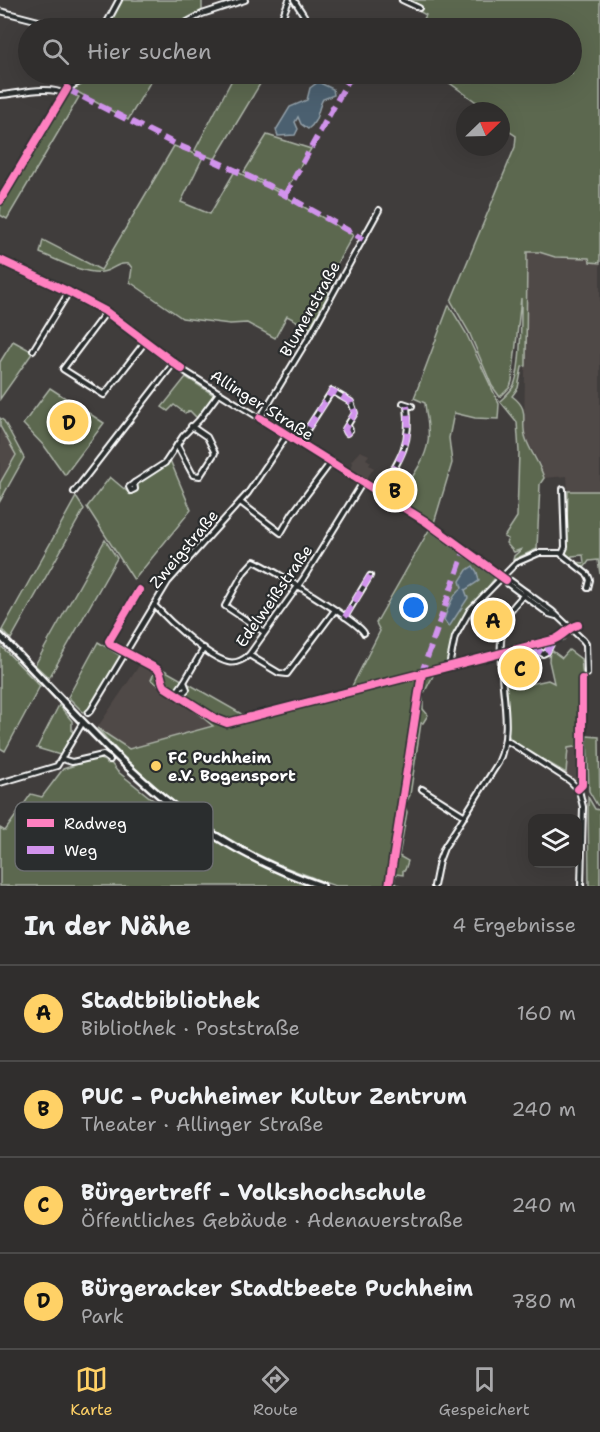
<!DOCTYPE html>
<html lang="de">
<meta charset="utf-8">
<style>
:root{--surface:#302e2d;--page:#3c3a39;--text:#f1f3f6;--muted:#a8a8aa;--line:#4b4a49;--accent:#ffd166}
body{margin:0;font-family:"Shantell Sans",sans-serif;background:var(--page);color:var(--text)}
.controls{position:absolute;right:18px;bottom:18px;display:grid;overflow:hidden;border-radius:12px;box-shadow:0 6px 24px #0002}
.controls button{width:54px;height:54px;display:grid;place-items:center;padding:0;border:0;border-bottom:2px solid var(--line);background:var(--surface);color:var(--text);font:30px sans-serif}
.compass{position:absolute;left:456px;top:102px;width:54px;height:54px;border-radius:50%;background:var(--surface);box-shadow:0 6px 24px #0002;rotate:67deg}
.you{position:absolute;left:414px;top:608px;width:21px;height:21px;margin:-15px;border:4px solid #fff;border-radius:50%;background:#1a73e8;box-shadow:0 0 0 9px #1a73e833}
.badge{display:grid;place-items:center;width:39px;height:39px;border-radius:50%;background:var(--accent);color:#111;font-size:20px;font-weight:700}
.pin{position:absolute;translate:-50% -50%;border:3px solid #fff;box-shadow:0 2px 6px #0006}
.list{margin:0;padding:0;list-style:none}
h2{display:flex;justify-content:space-between;align-items:center;height:78px;margin:0;padding:0 24px;font-size:26px}
h2 small{font-size:20px;font-weight:400;color:var(--muted)}
.list li{display:grid;grid-template-columns:39px 1fr auto;gap:18px;align-items:center;box-sizing:border-box;height:96px;padding:0 24px;border-top:2px solid var(--line)}
.list b{display:block;font-size:22px;white-space:nowrap}
.list p{margin:0;font-size:20px;white-space:nowrap;color:var(--muted)}
.list em{font-size:20px;font-style:normal;color:var(--muted)}
.icon{flex:none;width:33px;height:33px;fill:none;stroke:currentColor;stroke-width:2;stroke-linecap:round;stroke-linejoin:round}
.map{position:relative;flex:none;width:600px;height:886px;overflow:hidden}
.search{position:absolute;background:var(--surface);box-shadow:0 6px 24px #0002;left:18px;right:18px;top:18px;height:66px;display:flex;align-items:center;gap:15px;box-sizing:border-box;padding:0 21px;border-radius:33px;color:var(--muted);font-size:22px}
.sheet{height:462px;background:var(--surface)}
nav{display:flex;justify-content:space-around;align-items:center;box-sizing:border-box;height:84px;border-top:2px solid var(--line);background:var(--surface);font-size:16px;color:var(--muted)}
nav a{display:grid;justify-items:center;gap:3px}
nav .on{color:var(--accent)}
.map>svg:first-child{display:block}
.built{fill:#504846}
.green{fill:#5b6850;stroke:#adb4a8;stroke-width:1.5}
.water{fill:#4b616f;stroke:#93a0a9;stroke-width:1.5}
.lines{fill:none;stroke-linecap:round;stroke-linejoin:round}
.street-casing{stroke:#fff;stroke-width:8}
.secondary-casing{stroke:#fff;stroke-width:10}
.street{stroke:#2a2d2e;stroke-width:4}
.secondary{stroke:#2a2d2e;stroke-width:5}
.quiet{stroke:#d193ec;stroke-width:6;stroke-dasharray:12 6;stroke-linecap:butt}
.cycleway-casing{stroke:#2a2d2e;stroke-width:11}
.cycleway{stroke:#ff80c0;stroke-width:8}
.poi-dot{fill:#ffd166;stroke:#2a2d2e;stroke-width:2}
.labels{text-anchor:middle;dominant-baseline:central;stroke-width:4.5;stroke-linejoin:round;paint-order:stroke}
.street-label{font-size:16px;fill:#fff;stroke:#2a2d2e}
.poi-label{font-size:16px;font-weight:bold;fill:#fff;stroke:#2a2d2e;text-anchor:start}
.key{fill:#2a2d2e;stroke:#6a6c6d;stroke-width:1.5}
.key-label{font-size:16px;fill:#fff}
</style>
<div class="map">
<svg width="600" height="886" viewBox="0 0 600 886">
<rect width="100%" height="100%" fill="#403d3c"/>
<filter id="ink" filterUnits="userSpaceOnUse"><feTurbulence type="fractalNoise" baseFrequency=".0167" numOctaves="2"/><feDisplacementMap in="SourceGraphic" scale="12" xChannelSelector="R" yChannelSelector="G"/><feConvolveMatrix kernelMatrix="1 2 1 2 8 2 1 2 1" color-interpolation-filters="sRGB"/></filter>
<g filter="url(#ink)">
<!-- built -->
<g class="built">
<path d="M527,252H539L555,257L589,258L590,262L600,263V491H568L567,476L544,478L540,464L524,434Z"/>
<path d="M0,426L16,455L0,483Z"/>
<path d="M360,451L369,455L366,459L371,462L369,465L374,468L366,479L350,469L352,463L351,461Z"/>
<path d="M141,663L155,671L150,681L186,704L213,726L129,749L97,728Z"/>
<path d="M571,746H581V775L575,781L546,762L551,754Z"/>
</g>
<!-- green -->
<g class="green">
<path d="M121,0H202V12L171,28H106Z"/>
<path d="M398,0H600V263L590,262L589,258L555,257L539,252H527L526,366L522,367L518,388L512,396C532,411 519,420 526,439C531,453 540,464 544,478L540,484L537,549L513,560L514,556L522,549L514,552L506,543L508,539L504,537L517,517L519,452L517,422L500,401C504,397 510,392 513,387C522,372 521,318 521,298L512,381L510,387L500,397L492,386L469,332L451,301L515,147L516,136L501,126V111H489L441,77L425,74H572V28H419L426,15Z"/>
<path d="M100,74H155L128,120L74,90L75,86Z"/>
<path d="M235,74H266L215,159L198,153L195,150Z"/>
<path d="M68,92L79,97L7,219L0,215L1,203Z"/>
<path d="M267,135L311,149L284,193L244,172Z"/>
<path d="M174,146L203,157L181,202L210,214L235,171L269,187L353,235L324,287L329,293L310,328L287,316L275,338L247,323L230,324L182,318L130,282L132,268L129,264C117,262 112,271 102,272C82,274 58,260 40,253L43,240L101,270Z"/>
<path d="M449,305L466,333L499,404L498,419L475,418L454,413L449,438L452,463L434,523L398,498C409,481 425,462 428,442C430,429 426,416 425,403L414,398Z"/>
<path d="M13,341L33,352L0,399V362Z"/>
<path d="M186,377L214,395L197,418L190,411L185,413L174,405L168,411L162,407Z"/>
<path d="M50,388L104,423L65,475L45,447L23,424Z"/>
<path d="M0,418L4,421L24,458L0,501V483L16,455L0,426Z"/>
<path d="M170,460L191,510L134,580L87,507L110,477L129,493L137,490L136,485C147,475 160,471 170,460Z"/>
<path d="M568,491H600V574L598,560L589,561L584,568L575,562L584,563L583,555L572,556L571,559L566,553Z"/>
<path d="M76,497L84,509L11,639L2,630Z"/>
<path d="M429,530L495,578L460,623L454,635L446,664L351,688L380,631L376,623Z"/>
<path d="M105,540L117,558L49,678L35,665Z"/>
<path d="M98,642L124,658L91,710L83,712L68,697Z"/>
<path d="M0,645L40,686L5,751L0,748Z"/>
<path d="M550,649L562,658L569,650L581,659L583,678L580,746L568,748L566,773L512,741L508,735L506,673L525,681V685L548,680L554,683L549,661Z"/>
<path d="M143,658L247,717L230,722L435,672L423,695V709L428,715L423,723H421L410,795L405,805L407,812L399,856L408,861L405,870H403V875L396,874L394,883L401,886C382,886 353,886 336,886C324,883 313,877 301,873C222,844 152,792 97,728L129,749L213,726L186,704L151,680L155,671L141,663Z"/>
<path d="M59,705L72,721V731L75,733L64,753L60,755L37,748Z"/>
<path d="M587,736L599,737L600,806L597,805L589,791Z"/>
<path d="M97,758L105,761L106,764L111,763L117,771L187,827L289,877L315,886H0V828L5,831L31,794L42,797L63,769Z"/>
<path d="M588,797L595,809L600,810V886H589Z"/>
</g>
<!-- water -->
<g class="water">
<path d="M318,82L333,89L334,95L323,99C317,109 319,121 308,129L301,124L298,117L295,122L298,129L295,135L278,136L276,130L290,107L307,100L310,88Z"/>
<path d="M473,566L477,572L479,581L465,590L468,598L449,627L444,620C447,610 453,594 462,588L460,581L467,570Z"/>
</g>
<g class="lines">
<defs>
<g id="street">
<path d="M294,0L312,28"/>
<path d="M402,0L419,8"/>
<path d="M0,11L66,28"/>
<path d="M104,28L119,0"/>
<path d="M176,28L202,14L245,0"/>
<path d="M278,28L289,0"/>
<path d="M340,74L349,79"/>
<path d="M68,88L95,74"/>
<path d="M0,95C17,94 49,85 64,94"/>
<path d="M0,201L77,74"/>
<path d="M0,260L69,292L105,311L173,364L425,521L502,576L508,584L549,614L556,616"/>
<path d="M106,312L63,369L104,395L145,342"/>
<path d="M33,350L69,292"/>
<path d="M403,403L412,406"/>
<path d="M260,418L308,339L379,210"/>
<path d="M299,442L332,391L351,402L355,413L345,429L347,433L350,430L348,426"/>
<path d="M177,445L193,475L200,476L215,453L207,437L191,426"/>
<path d="M134,483L165,463L183,436L199,420L219,393"/>
<path d="M134,483L135,489L131,491L129,487Z"/>
<path d="M74,492L173,364"/>
<path d="M380,492C399,461 412,444 407,406"/>
<path d="M240,502L281,533L292,514L331,462"/>
<path d="M562,554L565,547L563,489"/>
<path d="M507,580L511,581L552,611L583,640L586,644L587,674"/>
<path d="M154,605C169,621 207,657 228,662C236,664 243,660 249,655L303,579L363,482"/>
<path d="M345,617L370,576"/>
<path d="M264,632L225,606L244,572L254,561C270,568 359,622 364,633"/>
<path d="M538,644V651L543,654L547,652L553,640"/>
<path d="M510,650L562,637L569,628"/>
<path d="M249,655L279,673L287,674L335,610"/>
<path d="M449,666L455,637L470,610L516,563L539,553H560L588,575L590,580L588,588"/>
<path d="M423,673L501,653"/>
<path d="M184,682L204,648"/>
<path d="M184,682L187,689L183,693L179,689Z"/>
<path d="M88,713L91,710L168,582L248,493L287,435"/>
<path d="M505,741L509,742L570,781L579,790L583,807L581,886"/>
<path d="M62,759L72,762L103,755L110,760"/>
<path d="M0,783L57,766L83,722"/>
<path d="M422,789L465,816"/>
<path d="M434,886L439,861L444,848L498,763C519,720 489,662 506,618C510,608 520,600 526,592"/>
</g>
<path id="secondary" d="M0,636C54,690 104,749 163,798C209,836 265,867 322,886"/>
</defs>
<!-- street casing -->
<use href="#street" class="street-casing"/>
<!-- secondary casing -->
<use href="#secondary" class="secondary-casing"/>
<!-- street -->
<use href="#street" class="street"/>
<!-- secondary -->
<use href="#secondary" class="secondary"/>
<!-- quiet -->
<g class="quiet">
<path d="M67,89L175,144L208,158L269,186L363,239"/>
<path d="M285,195L349,79"/>
<path d="M299,442L332,391L351,402L355,413L345,429L347,433L350,430L348,426"/>
<path d="M380,492C399,461 412,444 407,406"/>
<path d="M345,617L370,576"/>
<path d="M538,643V651L543,654L547,652L553,640"/>
<path d="M421,675L465,549"/>
</g>
<defs>
<g id="cycleway">
<path d="M0,201L67,89"/>
<path d="M0,260L69,292L105,311L182,369"/>
<path d="M260,418L425,521L506,580"/>
<path d="M139,590L109,641L110,644L157,669C163,674 160,681 165,687L214,718L227,723L553,640C564,636 567,628 578,625"/>
<path d="M578,789L582,785V679"/>
<path d="M389,886L422,673"/>
</g>
</defs>
<!-- cycleway casing -->
<use href="#cycleway" class="cycleway-casing"/>
<!-- cycleway -->
<use href="#cycleway" class="cycleway"/>
</g>
</g>
<!-- markers -->
<circle class="poi-dot" cx="156" cy="766" r="6"/>
<g class="labels">
<!-- street labels -->
<g class="street-label">
<text transform="translate(310 309) rotate(-61)">Blumenstraße</text>
<text transform="translate(262 405) rotate(32)">Allinger Straße</text>
<text transform="translate(184 549) rotate(-50)">Zweigstraße</text>
<text transform="translate(274 596) rotate(-55)">Edelweißstraße</text>
</g>
<!-- poi labels -->
<g class="poi-label">
<text x="168" y="757">FC Puchheim<tspan x="168" dy="18">e.V. Bogensport</tspan></text>
</g>
</g>
<!-- legend -->
<rect x="15" y="802" width="198" height="69" rx="9" class="key"/>
<rect x="27" y="819" width="27" height="8" fill="#ff80c0"/>
<rect x="27" y="846" width="27" height="8" fill="#d193ec"/>
<g class="key-label">
<text x="64" y="829">Radweg</text>
<text x="64" y="856">Weg</text>
</g>
</svg>
<div class="controls">
<button><svg class="icon" aria-label="layers" viewBox="0 0 24 24"><path d="M12 4l9 5-9 5-9-5zM3 14l9 5 9-5"/></svg></button>
</div>
<svg class="compass" viewBox="-18 -18 36 36"><path d="M0-13l5 13h-10z" fill="#e53935"/><path d="M0 13l5-13h-10z" fill="#a8a8aa"/></svg>
<div class="you"></div>
<div class="pin badge" style="left:493px;top:620px">A</div>
<div class="pin badge" style="left:395px;top:490px">B</div>
<div class="pin badge" style="left:520px;top:668px">C</div>
<div class="pin badge" style="left:69px;top:422px">D</div>
<div class="search"><svg class="icon" aria-label="search" viewBox="0 0 24 24"><circle cx="10" cy="10" r="6"/><path d="M15 15l6 6"/></svg>Hier suchen</div>
</div>
<section class="sheet">
<h2>In der Nähe<small>4 Ergebnisse</small></h2>
<ul class="list">
<li><span class="badge">A</span><div><b>Stadtbibliothek</b><p>Bibliothek · Poststraße</p></div><em>160 m</em></li>
<li><span class="badge">B</span><div><b>PUC - Puchheimer Kultur Zentrum</b><p>Theater · Allinger Straße</p></div><em>240 m</em></li>
<li><span class="badge">C</span><div><b>Bürgertreff - Volkshochschule</b><p>Öffentliches Gebäude · Adenauerstraße</p></div><em>240 m</em></li>
<li><span class="badge">D</span><div><b>Bürgeracker Stadtbeete Puchheim</b><p>Park</p></div><em>780 m</em></li>
</ul>
</section>
<nav>
<a class="on"><svg class="icon" aria-label="map" viewBox="0 0 24 24"><path d="M3 6l6-2 6 2 6-2v14l-6 2-6-2-6 2zM9 4v14M15 6v14"/></svg>Karte</a>
<a><svg class="icon" aria-label="directions" viewBox="0 0 24 24"><path d="M12 3l9 9-9 9-9-9zM9 14v-3h6M13 9l2 2-2 2"/></svg>Route</a>
<a><svg class="icon" aria-label="saved" viewBox="0 0 24 24"><path d="M7 4h10v16l-5-4-5 4z"/></svg>Gespeichert</a>
</nav>
